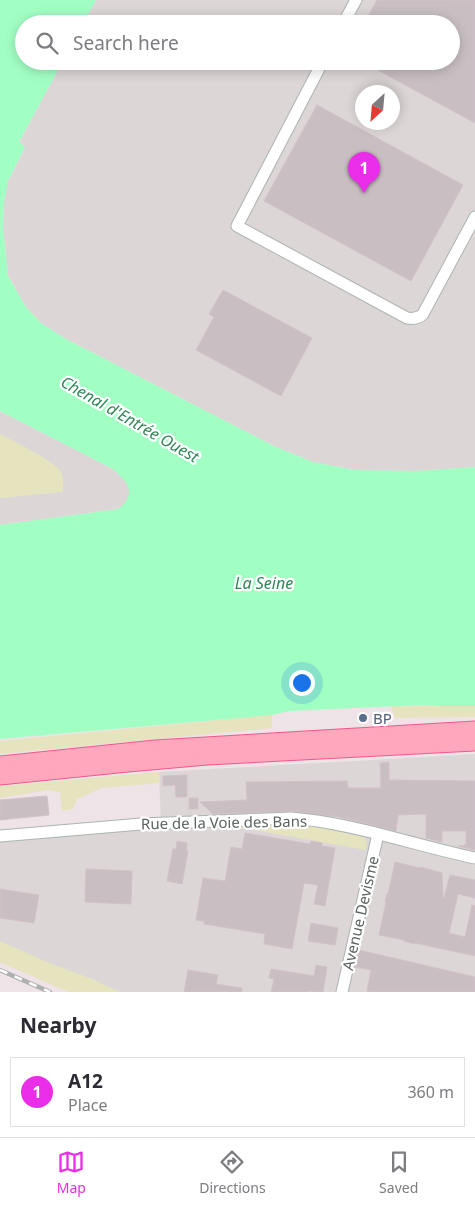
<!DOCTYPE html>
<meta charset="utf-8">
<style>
:root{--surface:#fff;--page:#f2f2f3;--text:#2b2b33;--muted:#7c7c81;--line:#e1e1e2;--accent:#ea2de9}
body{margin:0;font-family:"Noto Sans",sans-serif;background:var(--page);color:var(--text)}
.compass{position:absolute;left:355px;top:85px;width:45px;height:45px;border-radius:50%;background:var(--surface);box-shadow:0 2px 12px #0003;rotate:206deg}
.you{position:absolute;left:301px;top:682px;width:18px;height:18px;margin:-12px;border:4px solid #fff;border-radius:50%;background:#1a73e8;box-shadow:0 0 0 8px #1a73e833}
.badge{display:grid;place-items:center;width:32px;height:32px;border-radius:50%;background:var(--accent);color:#fff;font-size:16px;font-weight:700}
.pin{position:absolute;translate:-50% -41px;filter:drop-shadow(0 1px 2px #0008)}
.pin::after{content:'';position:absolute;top:26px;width:18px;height:15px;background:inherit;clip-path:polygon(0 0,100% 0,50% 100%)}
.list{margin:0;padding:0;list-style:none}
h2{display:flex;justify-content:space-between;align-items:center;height:65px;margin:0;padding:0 20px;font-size:21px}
h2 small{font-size:16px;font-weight:400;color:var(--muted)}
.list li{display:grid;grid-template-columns:32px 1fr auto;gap:15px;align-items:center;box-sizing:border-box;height:70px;margin:0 10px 10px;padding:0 10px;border:1px solid var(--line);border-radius:0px}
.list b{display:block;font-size:19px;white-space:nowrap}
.list p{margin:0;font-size:16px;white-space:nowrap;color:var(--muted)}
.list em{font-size:16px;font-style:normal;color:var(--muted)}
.icon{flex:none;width:28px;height:28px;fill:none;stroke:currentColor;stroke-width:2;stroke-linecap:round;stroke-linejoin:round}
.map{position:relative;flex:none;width:475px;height:992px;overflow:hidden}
.search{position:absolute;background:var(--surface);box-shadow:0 2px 12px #0003;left:15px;right:15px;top:15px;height:55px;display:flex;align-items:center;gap:12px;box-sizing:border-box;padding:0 18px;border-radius:28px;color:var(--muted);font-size:19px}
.sheet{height:145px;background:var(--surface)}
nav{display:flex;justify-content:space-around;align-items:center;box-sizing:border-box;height:70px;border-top:1px solid var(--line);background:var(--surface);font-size:14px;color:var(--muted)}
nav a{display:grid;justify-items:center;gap:2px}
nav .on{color:var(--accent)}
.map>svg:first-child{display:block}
.industrial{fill:#ddd6d7;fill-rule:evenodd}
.green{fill:#e6e3bf}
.water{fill:#a2ffc4}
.building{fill:#c9bfc3;stroke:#d3c1c8}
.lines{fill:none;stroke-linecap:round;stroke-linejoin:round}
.minor-casing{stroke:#acb4b0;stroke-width:13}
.major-casing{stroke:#f2588e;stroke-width:17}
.minor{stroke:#fff;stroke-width:11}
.major{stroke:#ffa7bc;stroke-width:15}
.rail-casing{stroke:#aeb0af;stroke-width:4.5}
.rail{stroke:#fff;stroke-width:2.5;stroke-dasharray:8;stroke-linecap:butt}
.service-dot{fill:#5c6f8a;stroke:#fff;stroke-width:2}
.labels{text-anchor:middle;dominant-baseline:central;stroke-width:4.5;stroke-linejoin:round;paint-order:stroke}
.service-label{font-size:15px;fill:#4e5e75;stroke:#fff;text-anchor:start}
.street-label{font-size:15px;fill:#5b645f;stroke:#fff}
.water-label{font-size:16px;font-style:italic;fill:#328557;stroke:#fff}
</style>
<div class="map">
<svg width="475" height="992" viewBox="0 0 475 992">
<rect width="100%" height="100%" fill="#eee3e6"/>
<!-- industrial -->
<g class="industrial">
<path d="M96,0H475V467L416,471L354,470L313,462L276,447L66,339L41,323L26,307L8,276L3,228L4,202L8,181L25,147L19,142L63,61H451V24H83ZM362,92H392V122H362Z"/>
<path d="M0,411L113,469L126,481L129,488V495L126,502L119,509L0,525Z"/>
<path d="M475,754V992H76L0,956V842L161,827L159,772Z"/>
</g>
<!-- green -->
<g class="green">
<path d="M0,434C13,441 55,461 61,472C64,477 63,486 63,492L0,498Z"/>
<path d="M459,705H475V717L395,718L391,706Z"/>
<path d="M272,715V728L0,754V741Z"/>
<path d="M159,772L160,783L102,788L77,799L73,809L62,811L60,792L47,790L0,798V786Z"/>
<path d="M258,823L312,826L364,837L367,842L366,850L231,826Z"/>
<path d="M0,941L47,962L92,979L120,992H68L0,962Z"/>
</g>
<!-- water -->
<path class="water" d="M0,0H96L83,24H24V61H63L19,142L25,147L8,181L4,202L3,228L8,276L26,307L41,323L66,339L276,447L313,462L354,470L416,471L475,467V706H440L422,705L289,711L272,715L0,739V525L119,509C137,492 128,483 113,469L0,411Z"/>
<!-- building -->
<g class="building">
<path d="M377,0H475V123L361,61H451V24H364Z"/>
<path d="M317,105L463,185L411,281L264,201Z"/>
<path d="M223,290L312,338L281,396L196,350L214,317L209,314Z"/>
<path d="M389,762V780L475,781V850L458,846L466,845V831H442V842L426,838V814L398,815L396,831L339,817L292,811L213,814L200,802L247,800L246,782L347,781L348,788H381L380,763Z"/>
<path d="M187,775V797H176L175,785L163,786V776Z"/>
<path d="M47,796L49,815L0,820V800Z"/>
<rect x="189" y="798" width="9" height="11"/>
<path d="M245,833L310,844L311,841L322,843V846L335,848L325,906L314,904L318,885L304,883L292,949L264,944L265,934L204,924V921L196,920L203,878L225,881L231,847L242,849Z"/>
<path d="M177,841L187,843L186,851H188L182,884L167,881L173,849H176Z"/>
<path d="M395,862L420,868L421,867L442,873L443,898H444L450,875L475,880V898L458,894L449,933L465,937L472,905L475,906V956L415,943V944L404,941V940L379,935L386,902H385L387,894H388Z"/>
<path d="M86,869L132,871L131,904L85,902Z"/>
<path d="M0,889L39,895L34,923L0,918Z"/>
<path d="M311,923L338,928L335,945L308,941Z"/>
<path d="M359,950L475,977V992H371L367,991L371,970L355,967Z"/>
<path d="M316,965L327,967L323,992L308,991V992H271L274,979L269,978L271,969L314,976Z"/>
<path d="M188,970L218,975L216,984L242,988V992H184Z"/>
</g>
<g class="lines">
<defs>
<g id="minor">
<path d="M343,24L356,0"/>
<path d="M323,61L237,226L407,318C413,319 418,319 423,314L475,217"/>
<path d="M0,836L141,824L291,818C354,823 413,845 475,858"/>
<path d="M342,992L378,834"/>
</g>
<g id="major">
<path d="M0,764L155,748L475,729"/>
<path d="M0,777L128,764L207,757L475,743"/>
</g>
</defs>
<!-- minor casing -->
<use href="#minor" class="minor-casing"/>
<!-- major casing -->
<use href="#major" class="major-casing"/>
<!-- minor -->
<use href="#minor" class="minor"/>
<!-- major -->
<use href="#major" class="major"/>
<defs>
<path id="rail" d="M0,970L50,992"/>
</defs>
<!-- rail casing -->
<use href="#rail" class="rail-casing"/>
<!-- rail -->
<use href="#rail" class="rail"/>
</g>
<!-- markers -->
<circle class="service-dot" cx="363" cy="718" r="5"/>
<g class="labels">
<!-- service labels -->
<g class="service-label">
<text x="373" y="718">BP</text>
</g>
<!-- street labels -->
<g class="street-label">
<text transform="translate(224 822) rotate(-1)">Rue de la Voie des Bans</text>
<text transform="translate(360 913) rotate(-77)">Avenue Devisme</text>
</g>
<!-- water labels -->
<g class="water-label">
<text transform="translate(130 419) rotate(30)">Chenal d'Entrée Ouest</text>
<text x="264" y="583">La Seine</text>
</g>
</g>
</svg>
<svg class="compass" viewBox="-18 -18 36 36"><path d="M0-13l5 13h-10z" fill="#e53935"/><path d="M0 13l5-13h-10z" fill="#7c7c81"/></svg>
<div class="you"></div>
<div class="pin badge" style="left:364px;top:193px">1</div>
<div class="search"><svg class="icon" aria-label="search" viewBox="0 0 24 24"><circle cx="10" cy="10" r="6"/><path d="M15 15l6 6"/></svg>Search here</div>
</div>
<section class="sheet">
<h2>Nearby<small></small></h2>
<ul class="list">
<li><span class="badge">1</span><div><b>A12</b><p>Place</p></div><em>360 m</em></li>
</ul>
</section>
<nav>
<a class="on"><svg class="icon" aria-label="map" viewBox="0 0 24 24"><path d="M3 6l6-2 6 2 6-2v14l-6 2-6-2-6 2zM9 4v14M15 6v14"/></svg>Map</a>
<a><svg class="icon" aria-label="directions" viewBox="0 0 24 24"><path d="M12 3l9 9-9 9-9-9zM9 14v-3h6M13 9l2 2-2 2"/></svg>Directions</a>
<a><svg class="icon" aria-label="saved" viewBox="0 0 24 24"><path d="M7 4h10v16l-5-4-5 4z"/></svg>Saved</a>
</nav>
